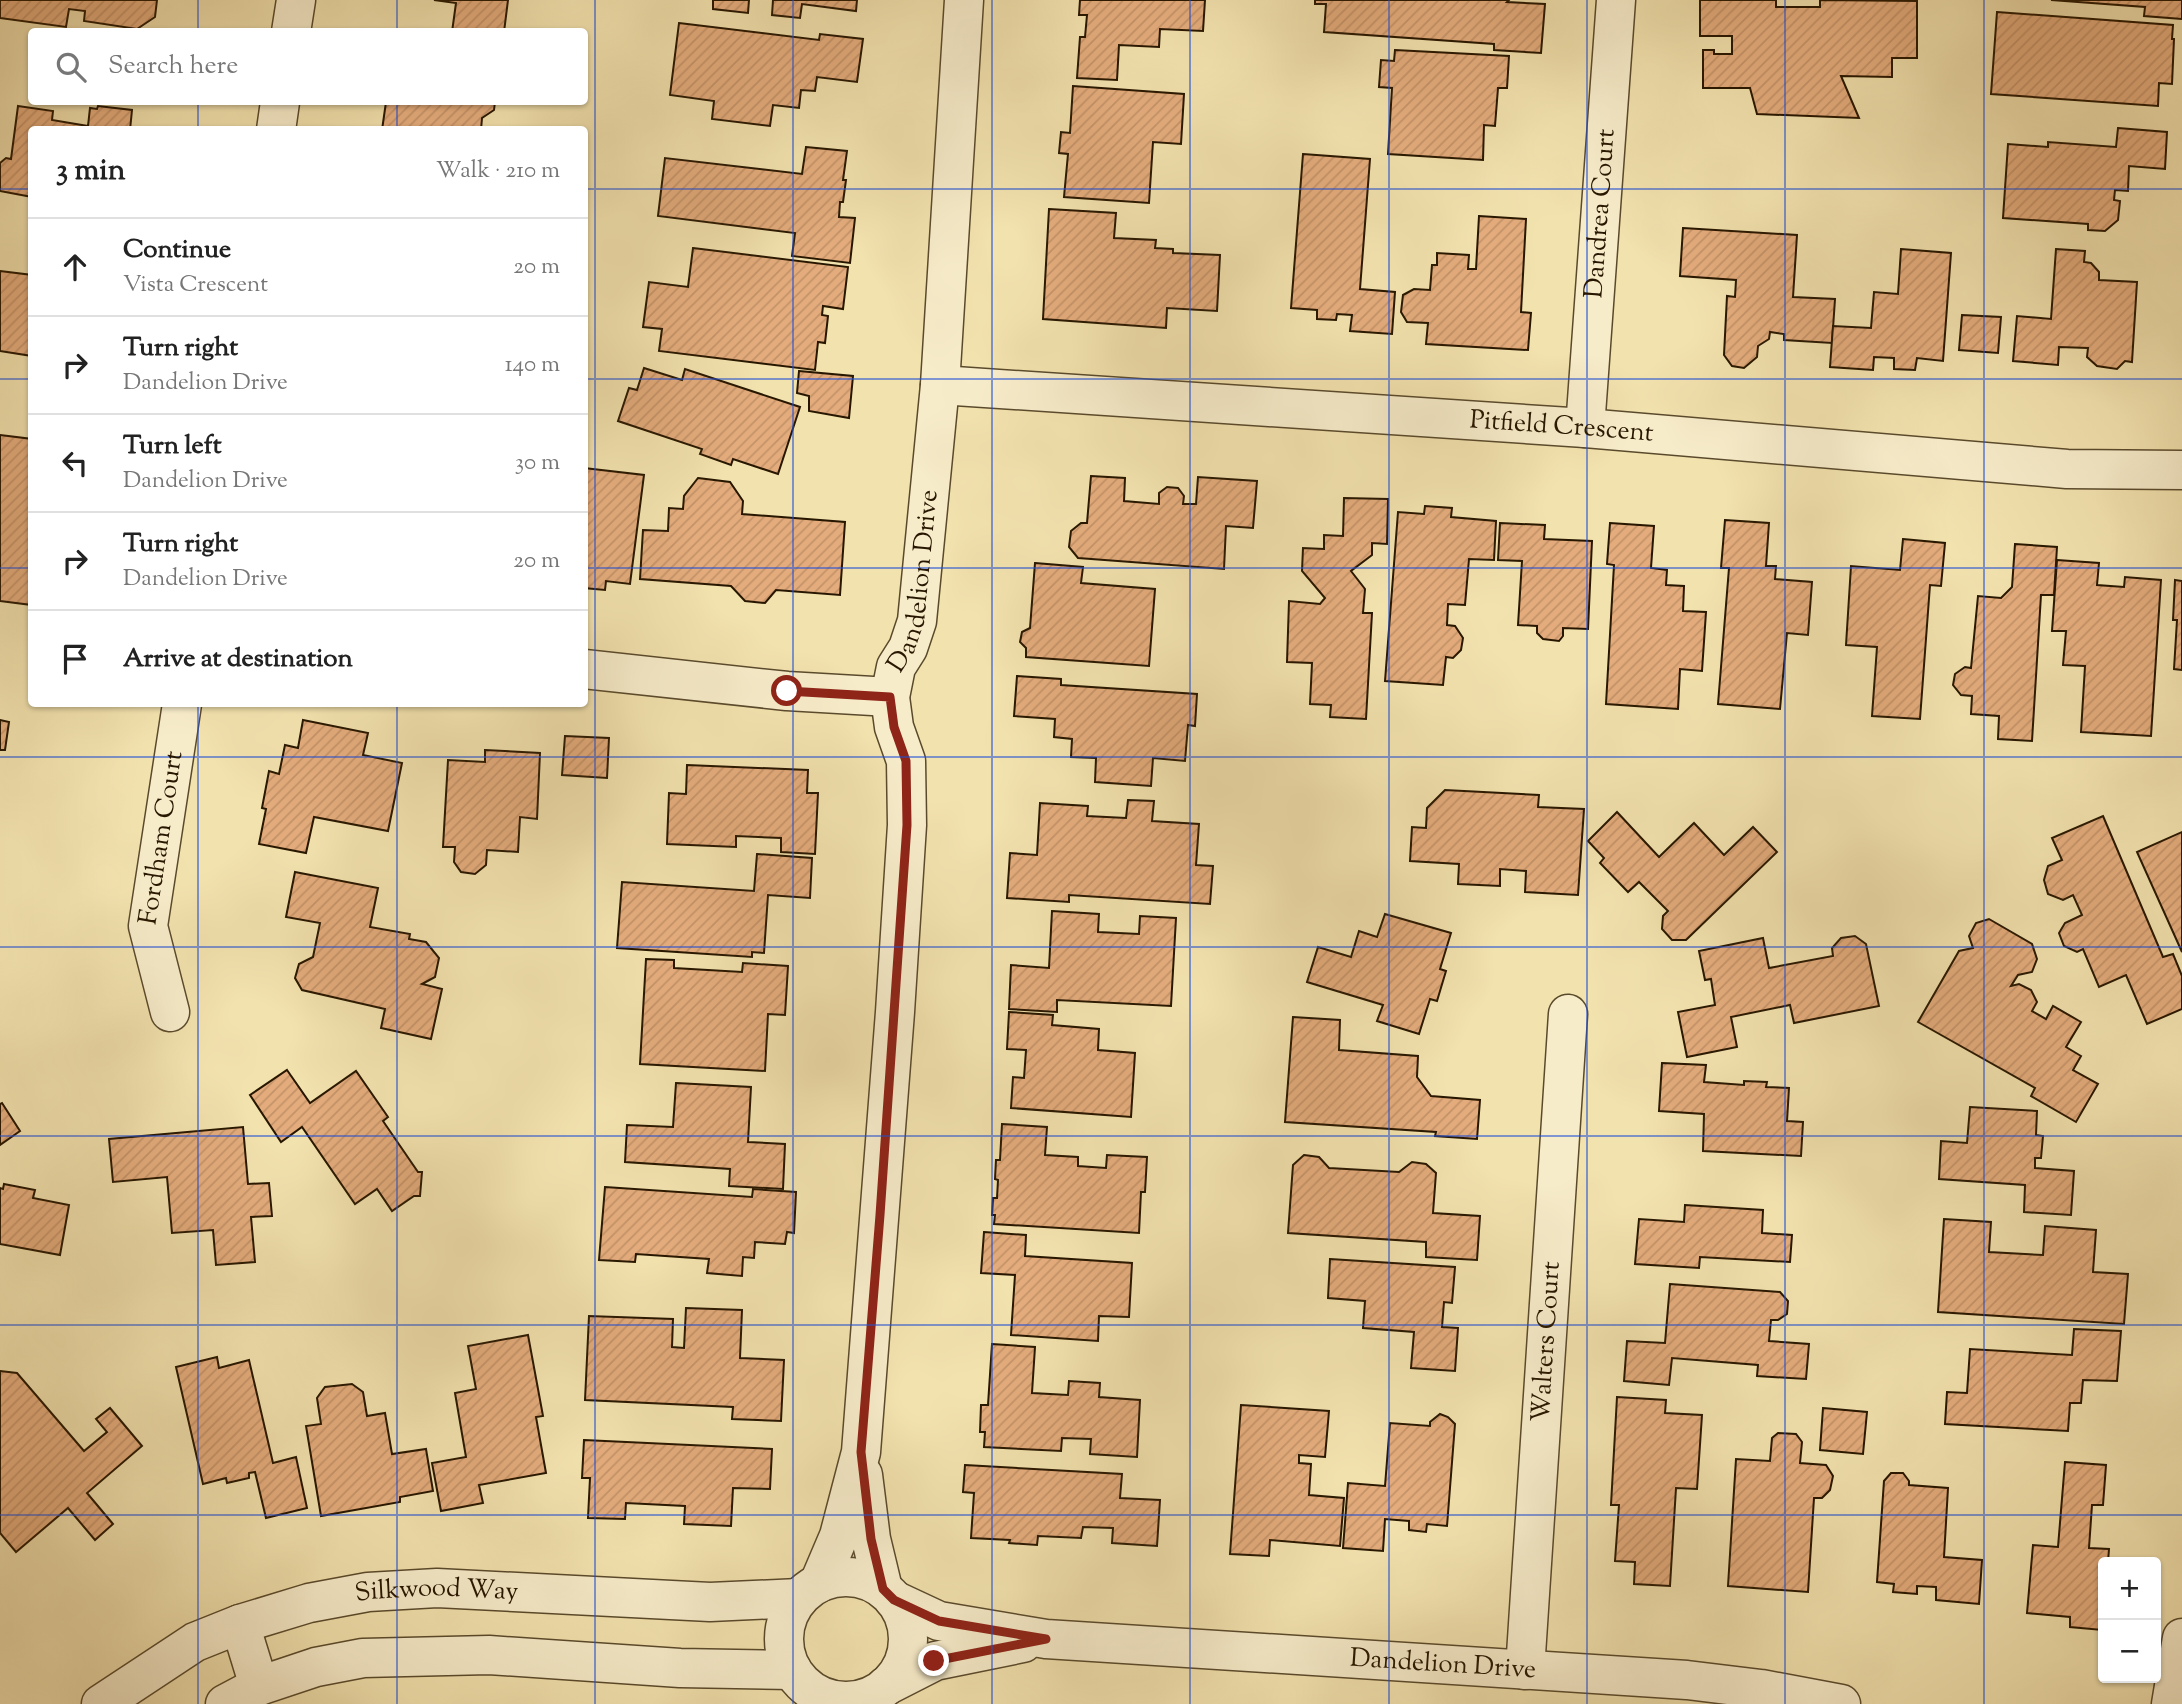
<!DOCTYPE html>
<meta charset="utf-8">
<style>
:root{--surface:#fff;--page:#f6f6f6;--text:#222;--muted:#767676;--line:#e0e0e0}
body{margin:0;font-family:"Sorts Mill Goudy",serif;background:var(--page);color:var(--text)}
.controls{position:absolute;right:21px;bottom:21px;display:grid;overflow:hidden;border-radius:7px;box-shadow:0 2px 5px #0004}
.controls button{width:63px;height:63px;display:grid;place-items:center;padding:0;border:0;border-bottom:2px solid var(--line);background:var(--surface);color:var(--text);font:35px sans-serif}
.stop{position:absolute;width:21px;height:21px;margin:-16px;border:5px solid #8f2418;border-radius:50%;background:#fff}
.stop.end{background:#8f2418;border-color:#fff;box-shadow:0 2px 7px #0008}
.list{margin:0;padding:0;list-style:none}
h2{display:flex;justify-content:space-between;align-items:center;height:91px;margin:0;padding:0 28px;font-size:30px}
h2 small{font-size:23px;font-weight:400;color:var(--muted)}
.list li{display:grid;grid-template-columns:46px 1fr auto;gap:21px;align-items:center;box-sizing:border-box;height:98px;padding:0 28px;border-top:2px solid var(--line)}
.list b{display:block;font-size:26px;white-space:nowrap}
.list p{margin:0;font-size:23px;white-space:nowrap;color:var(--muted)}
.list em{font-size:23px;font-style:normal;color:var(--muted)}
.icon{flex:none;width:38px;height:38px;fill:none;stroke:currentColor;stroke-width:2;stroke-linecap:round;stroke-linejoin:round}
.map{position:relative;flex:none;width:2182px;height:1704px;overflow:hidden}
.search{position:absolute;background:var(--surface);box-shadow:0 2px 5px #0004;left:28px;top:28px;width:560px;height:77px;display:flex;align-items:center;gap:18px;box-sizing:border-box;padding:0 24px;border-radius:7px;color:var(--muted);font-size:26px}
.panel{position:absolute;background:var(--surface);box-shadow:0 2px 5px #0004;left:28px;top:126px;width:560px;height:581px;border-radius:7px}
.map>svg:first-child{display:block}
.building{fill:url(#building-hatch);stroke:#281700;stroke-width:2}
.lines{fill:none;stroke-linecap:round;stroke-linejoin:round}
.street-casing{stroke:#5a4a2c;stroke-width:41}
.street{stroke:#f7ecca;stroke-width:38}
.route{stroke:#8f2418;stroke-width:9}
.grid{fill:none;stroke:#1d4ed8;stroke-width:2;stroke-opacity:0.55}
.labels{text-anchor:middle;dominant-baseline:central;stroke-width:5;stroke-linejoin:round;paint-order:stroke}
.street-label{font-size:26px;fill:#281700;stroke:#f7ecca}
</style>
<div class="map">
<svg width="2182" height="1704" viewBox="0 0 2182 1704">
<defs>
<pattern id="building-hatch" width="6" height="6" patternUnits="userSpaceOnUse" patternTransform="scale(1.75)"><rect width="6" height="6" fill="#e4ac7c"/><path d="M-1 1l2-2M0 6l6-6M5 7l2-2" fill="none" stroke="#c49369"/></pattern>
</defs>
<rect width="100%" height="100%" fill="#f2e2ae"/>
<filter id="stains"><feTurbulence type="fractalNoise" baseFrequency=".00286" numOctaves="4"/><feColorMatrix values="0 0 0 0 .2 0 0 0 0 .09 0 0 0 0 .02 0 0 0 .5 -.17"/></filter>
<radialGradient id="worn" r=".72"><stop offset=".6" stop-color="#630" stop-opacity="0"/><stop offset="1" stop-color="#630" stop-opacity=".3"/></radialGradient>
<!-- building -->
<g class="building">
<path d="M0,0H157L155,17L137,29L84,21L85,11L69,9L66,27L0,18Z"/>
<path d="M434,0H508L504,32H452L456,3Z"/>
<path d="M713,0H749L748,13L713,9Z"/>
<path d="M773,0H857L856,11L802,4L800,18L772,15Z"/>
<path d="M1080,0H1205L1203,31L1160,29L1159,47L1119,45L1117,80L1077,78L1080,37H1085L1087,15H1079Z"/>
<path d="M1315,0H1509L1507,2L1545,4L1541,53L1494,50V44L1324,32L1326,4H1315Z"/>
<path d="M1700,0H1776V7H1820V0L1917,1V58H1892V77L1841,76L1859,118L1757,114L1750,88H1703V50H1714V54H1732V36H1700Z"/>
<path d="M2051,0H2182V19L2144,16L2145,7Z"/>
<path d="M1997,12L2173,25L2172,39H2174L2172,84L2159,83L2158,106L1991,94Z"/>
<path d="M679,23L819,40L820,34L863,39L857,82L817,77L815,91L801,90L799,108L773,105L770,126L712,119L714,101L670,95Z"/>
<path d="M1395,50L1509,56L1507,88H1498L1495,126L1484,125L1483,160L1388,154L1392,88L1379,87L1381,60L1394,61Z"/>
<path d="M1073,86L1184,94L1181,144L1153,142L1149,203L1064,197L1068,154L1059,153L1061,132L1070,133Z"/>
<path d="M386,102H495L494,110L482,118L481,130H382Z"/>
<path d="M18,106L53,111L52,120L88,126L90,108L97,109L98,106L132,110L130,130H32V197L0,191V163L6,158L11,159Z"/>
<path d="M2118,128L2167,132L2165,169L2129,166L2128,191L2115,190L2114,200L2120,201L2118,220L2105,231L2088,230V224L2003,218L2008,144L2048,147V142L2116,147Z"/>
<path d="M806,147L847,151L843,180H846L843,202H840L839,217L855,218L850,263L792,256L795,233L658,216L665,158L802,174Z"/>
<path d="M1303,154L1370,159L1360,289L1395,292L1392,334L1350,331L1352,315L1337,314L1336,320L1317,319V310L1291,308Z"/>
<path d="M1049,209L1116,213L1114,238L1156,240L1155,248L1173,249V253L1220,255L1217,311L1167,308L1166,328L1043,319Z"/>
<path d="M1479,216L1526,219L1521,312L1531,313L1528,350L1426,344L1428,323L1407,322L1401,312L1403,295L1414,289L1430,290L1432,265H1437V253L1469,255L1468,269H1476Z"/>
<path d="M1683,228L1797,235L1793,297L1835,299L1832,343L1784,340V334L1770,332L1769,339L1758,346L1757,357L1744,368L1732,366L1724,355L1727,296L1735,297L1736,280L1680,276Z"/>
<path d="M693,248L848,267L843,309L823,306L822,315L828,316L825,343L818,342L815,370L659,351L662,329L643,327L649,282L688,287Z"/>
<path d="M1901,249L1951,253L1943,361L1917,358L1915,370L1894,369V358L1874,357L1873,370L1830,367L1833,326L1871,328L1874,292L1898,294Z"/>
<path d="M2056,249L2085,251L2084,262L2091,263L2099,272V280L2137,282L2132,362L2125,361L2117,369L2097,366L2087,357L2088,348L2059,347L2058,365L2013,361L2017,316L2051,319Z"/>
<path d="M0,271L32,275V356L0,351Z"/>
<path d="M1962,315L2001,317L1998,353L1959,350Z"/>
<path d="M644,368L682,380L685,369L800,407L778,474L733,459L731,465L700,454L702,449L618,421L629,388L637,390Z"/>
<path d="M799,371L853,376L849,418L809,411V396L797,393Z"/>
<path d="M0,435L32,439V605L0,601Z"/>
<path d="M584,468L644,475L630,584L606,581L605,590L584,588Z"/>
<path d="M1091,476L1125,478L1124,501L1159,504V493L1167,487L1178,488L1184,496L1183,504H1196L1198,477L1257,481L1253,528L1226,526L1224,569L1078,558L1069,547L1071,531L1081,523H1087Z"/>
<path d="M698,478L730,482L743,501L742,514L845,522L840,595L776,590L765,603L745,601L731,586L640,579L643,530L668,531L669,508L683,509L684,496Z"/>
<path d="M1344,498L1388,499L1387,544L1372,543V555L1351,571L1365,589L1363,613H1372L1366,719L1330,717L1331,705L1310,704L1312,663L1287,662L1289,601L1320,604L1325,598L1302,571L1303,548L1324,549V535L1343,536Z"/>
<path d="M1425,506L1452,508L1451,517L1496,521L1494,560L1469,559L1465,605L1448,604L1447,625L1455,626L1463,638L1461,650L1453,658L1446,657L1443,685L1385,681L1398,512L1424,514Z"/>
<path d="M1725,520L1769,523L1766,566H1776L1775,579L1812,582L1808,635L1787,633L1780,709L1718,704L1729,568H1721Z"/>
<path d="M1500,523L1545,525L1544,539L1592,541L1588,629L1563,628V636L1559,641L1543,639L1537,633V626L1518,625L1522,561L1498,560Z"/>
<path d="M1610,523L1654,526L1651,568L1667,570L1666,585L1684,586L1683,611L1706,612L1702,671L1680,669L1678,709L1606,704L1614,565L1607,564Z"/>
<path d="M1903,539L1945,543L1941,586L1930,585L1920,719L1872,716L1877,647L1846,645L1851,566L1900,570Z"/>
<path d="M2015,544L2057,547L2054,595H2041L2032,741L1998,739L1999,716L1971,714L1972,696L1961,695L1953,685L1955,674L1965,667L1971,668L1978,596L2001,598L2012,587Z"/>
<path d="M2057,560L2099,563L2097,585L2124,587L2125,577L2161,580L2151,736L2081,732L2085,666L2063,665L2066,631H2052Z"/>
<path d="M1035,563L1083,567L1081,583L1155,589L1149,666L1026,657V648L1020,642L1022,632L1030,628Z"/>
<path d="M2175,580L2182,581V670L2174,669L2177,620H2173Z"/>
<path d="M1017,676L1061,679V685L1197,694L1195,726L1188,725L1185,761L1153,758L1151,786L1095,782L1096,758L1071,757L1072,739L1054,737L1055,719L1014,716Z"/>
<path d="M0,720L9,722L5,750H0Z"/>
<path d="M303,720L368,733L363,755L402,763L388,831L314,817L306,853L259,844L266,809L262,808L269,771L279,774L285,745L298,748Z"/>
<path d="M565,736L609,738L607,778L562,775Z"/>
<path d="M485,750L540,753L537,819L520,817L518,852L487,850L486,865L475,874L461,872L454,862L455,847H443L448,760L485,762Z"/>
<path d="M687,765L808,770L807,793H818L815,854L781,852V838L736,836V847L667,844L669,793L686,794Z"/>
<path d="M1445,790L1539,795L1538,807L1584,809L1578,895L1525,892L1526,871L1500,869V886L1458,884L1459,864L1410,861L1412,827L1426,828L1427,808Z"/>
<path d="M1128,800L1154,801L1152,821L1199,824L1196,865L1213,866L1210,904L1069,895V902L1007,898L1010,853L1037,855L1040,803L1088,806L1087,816L1126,818Z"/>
<path d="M1617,812L1659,857L1694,823L1724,855L1753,827L1777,852L1686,940H1672L1662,929L1663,916L1668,911L1639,882L1628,892L1600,863L1604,858L1588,841Z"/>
<path d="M2103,816L2163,957L2173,954L2182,976V1009L2147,1024L2126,975L2099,987L2083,949L2077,952L2064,946L2059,933L2065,923L2082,915L2073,895L2063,900L2048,894L2044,880L2048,866L2062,860L2052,838Z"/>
<path d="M2182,832V952L2137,852Z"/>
<path d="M757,854L812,858L810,898L768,895L764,953L752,952V957L617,948L622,882L754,891Z"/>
<path d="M295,872L378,888L370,927L410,934L409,939L426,942L439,958L435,977L422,984L442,989L431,1039L381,1028L385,1009L302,990L295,978L299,964L313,957L320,923L286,917Z"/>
<path d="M1052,911L1099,914L1098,932L1139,934L1140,916L1176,918L1171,1006L1057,1000V1012L1009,1009L1011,965L1049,968Z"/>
<path d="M1385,914L1451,933L1440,969L1446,971L1437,1001L1430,999L1419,1034L1377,1021L1383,1005L1307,982L1318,947L1351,957L1359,931L1377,937Z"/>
<path d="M1989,919L2032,944L2037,959L2032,972L2018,975L2011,986L2019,984L2031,990L2037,1002L2032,1011L2046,1019L2053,1006L2081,1022L2066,1047L2081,1056L2073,1070L2098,1084L2076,1122L2031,1096L2035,1088L1918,1022L1959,951L1973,948L1969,936L1976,923Z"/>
<path d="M1855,936L1866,944L1879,1006L1794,1023L1790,1005L1731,1017L1737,1047L1687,1057L1678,1012L1715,1005L1711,979L1705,980L1699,951L1763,938L1769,968L1833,956L1832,948L1841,938Z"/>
<path d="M646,959L674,960V968L742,972L743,963L788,966L785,1015L768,1014L765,1071L640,1064Z"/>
<path d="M1009,1012L1053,1015L1052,1025L1099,1029L1098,1050L1135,1053L1131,1117L1011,1108L1013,1077L1024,1078L1026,1050L1007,1049Z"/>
<path d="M1293,1017L1340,1020L1339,1050L1418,1056L1417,1077L1431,1096L1480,1100L1477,1139L1435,1136L1436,1132L1285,1122Z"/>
<path d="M1662,1063L1706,1065L1704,1082L1744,1085V1081L1767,1082L1766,1087L1789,1088L1787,1121L1803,1122L1801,1156L1703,1151L1704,1114L1659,1111Z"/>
<path d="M287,1070L310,1103L356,1071L388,1117L383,1121L418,1172H422L420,1196H414L392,1211L377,1189L355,1204L302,1127L281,1142L250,1095Z"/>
<path d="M676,1083L751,1087L748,1142L785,1144L783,1189L729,1186L730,1169L625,1162L627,1125L673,1127Z"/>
<path d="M2,1103L20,1131L0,1145V1104Z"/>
<path d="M1970,1107L2037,1111L2036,1135L2043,1136L2041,1158H2035V1168L2074,1171L2071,1215L2024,1212L2025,1185L1939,1179L1941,1141L1967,1143Z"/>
<path d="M1002,1124L1047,1127L1045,1155L1078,1157V1166L1106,1168L1107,1155L1147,1157L1145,1192H1141L1139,1233L994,1224L995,1215H992L993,1198H997L998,1180L995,1179L996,1160H1000Z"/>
<path d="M243,1127L248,1184L269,1183L272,1216L251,1217L255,1262L216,1265L213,1230L172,1233L167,1177L113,1182L109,1139Z"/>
<path d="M1304,1155L1319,1157L1329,1168L1399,1172L1412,1162L1426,1164L1436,1173L1433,1213L1480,1216L1477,1260L1426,1257V1242L1288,1233L1293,1165Z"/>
<path d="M4,1184L35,1190L33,1198L69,1205L60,1255L0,1244V1188L3,1189Z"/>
<path d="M605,1187L752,1197L753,1189L796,1192L794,1233L787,1232L785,1244L755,1242L754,1258L743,1257L742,1276L707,1273L709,1259L636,1254L635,1262L599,1260Z"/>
<path d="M1685,1205L1763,1210L1762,1233L1792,1235L1790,1262L1700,1257L1699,1268L1635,1264L1639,1219L1684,1222Z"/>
<path d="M1944,1219L1991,1222L1989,1252L2043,1255L2045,1226L2096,1230L2093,1272L2128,1274L2124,1324L1938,1312Z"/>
<path d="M984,1232L1026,1235L1025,1256L1132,1263L1129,1317L1099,1316L1098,1341L1011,1335L1015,1275L981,1273Z"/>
<path d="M1330,1259L1455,1267L1452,1303L1444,1302L1442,1327L1458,1328L1455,1371L1411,1368L1414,1332L1363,1328L1365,1301L1328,1298Z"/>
<path d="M1670,1284L1780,1292L1788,1301L1787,1314L1778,1320H1771L1769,1341L1809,1344L1806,1379L1757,1376L1758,1365L1672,1358L1669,1385L1624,1381L1627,1341L1665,1343Z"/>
<path d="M686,1308L742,1310L740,1358L784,1360L781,1421L732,1419L733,1407L585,1400L589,1316L673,1319L672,1347L684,1348Z"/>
<path d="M2074,1329L2121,1331L2117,1381L2083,1380L2081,1403H2070L2068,1431L1945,1424L1947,1392L1967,1393L1970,1349L2072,1355Z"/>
<path d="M528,1335L543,1416L536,1417L546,1473L479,1485L483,1503L441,1511L432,1463L466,1457L455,1393L476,1389L468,1346Z"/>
<path d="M992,1344L1035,1347L1032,1393L1068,1395L1069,1381L1100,1383L1099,1397L1140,1400L1137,1457L1090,1454L1091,1439L1062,1438L1061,1451L984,1447L985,1432H980L981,1405H988Z"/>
<path d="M217,1357L219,1368L249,1360L273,1463L296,1457L307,1508L266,1518L255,1472L249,1473V1478L227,1483L226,1478L203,1484L176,1367Z"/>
<path d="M0,1371L17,1373L84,1451L107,1432L96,1419L110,1408L142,1446L87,1493L113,1524L95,1540L68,1508L16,1552L0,1533Z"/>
<path d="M352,1384L363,1392L367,1416L385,1413L392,1454L426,1449L433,1491L400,1497V1502L321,1516L306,1426L321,1424L317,1398L325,1387Z"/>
<path d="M1617,1397L1666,1400L1665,1413L1702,1415L1697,1489L1676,1488L1670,1586L1634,1584L1635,1562L1615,1561L1619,1505H1611Z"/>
<path d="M1241,1405L1329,1411L1325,1457L1299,1455V1463L1311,1464L1309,1495L1344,1498L1340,1546L1270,1540L1269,1556L1230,1554Z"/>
<path d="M1823,1408L1867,1412L1863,1454L1820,1450Z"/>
<path d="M1440,1414L1448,1417L1455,1424L1447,1526L1427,1524L1426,1532L1409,1530V1521L1385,1519L1383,1551L1343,1548L1348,1483L1385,1486L1390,1423L1430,1426V1422Z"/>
<path d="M1778,1433L1796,1434L1802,1442L1800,1463L1826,1465L1833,1476L1830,1490L1822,1498H1814L1808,1592L1728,1586L1736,1459L1770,1461L1772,1438Z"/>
<path d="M584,1440L772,1449L770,1489L733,1488L731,1526L684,1524L685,1506L626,1503L625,1519L588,1518L590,1478H582Z"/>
<path d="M2065,1462L2106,1465L2103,1505H2092L2089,1548L2109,1549L2108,1562H2103L2102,1630L2070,1627V1617L2027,1613L2033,1545L2058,1547Z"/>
<path d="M965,1465L1122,1474L1120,1498L1160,1500L1157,1546L1112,1543L1113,1528L1083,1527L1081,1538L1038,1536L1037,1545L1009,1543L1010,1540L971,1538L974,1493L963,1492Z"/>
<path d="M1891,1473H1903L1909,1481V1485L1948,1488L1944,1557L1982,1560L1979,1604L1936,1600V1587L1917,1586V1594L1893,1592L1894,1584L1877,1582L1884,1481Z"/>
</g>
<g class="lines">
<defs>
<g id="street">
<path d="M291,32L296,0"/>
<path d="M276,130L280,102"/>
<path id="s1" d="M940,385L1585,428L2067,469L2182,470"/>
<path id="s2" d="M1585,428L1616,0"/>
<path d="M584,669L787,691L890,697"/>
<path id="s3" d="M170,1012L148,926L182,704"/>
<path d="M863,1475L871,1539L883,1589"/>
<circle cx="846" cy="1639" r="62"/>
<path id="s4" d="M819,1583L839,1536L861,1452L895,1012L907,825L906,761L894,727L890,697L896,667L908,648L917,621L940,385L964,0"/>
<path id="s5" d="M894,1600L939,1621L1046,1639L1687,1680L1761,1689L1841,1704"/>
<path d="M240,1624L259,1686"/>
<path id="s6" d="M1525,1670L1568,1014"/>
<path d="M886,1686L935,1661L1023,1643"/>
<path id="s7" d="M101,1704L195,1642L240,1624L309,1603L368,1592L437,1588L710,1602L799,1598"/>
<path d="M225,1704L259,1686L316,1667L363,1658L489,1655L680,1668L792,1670"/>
<path d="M2171,1704L2182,1638"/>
</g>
</defs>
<!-- street casing -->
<use href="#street" class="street-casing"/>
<!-- street -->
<use href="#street" class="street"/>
</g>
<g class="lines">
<!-- route -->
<path class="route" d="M787,691L890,697L894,727L906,761L907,825L880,1215L861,1452L871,1539L883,1589L894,1600L939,1621L1046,1639L934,1661"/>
</g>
<!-- grid -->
<path class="grid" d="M198,0V32M397,0V32M595,0V1704M793,0V1704M992,0V1704M1190,0V1704M1389,0V1704M1587,0V1704M1785,0V1704M1984,0V1704M198,102V130M397,102V130M0,189H32M584,189H2182M0,379H32M584,379H2182M0,568H32M584,568H2182M198,704V1704M397,704V1704M0,757H2182M0,947H2182M0,1136H2182M0,1325H2182M0,1515H2182"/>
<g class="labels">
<!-- street labels -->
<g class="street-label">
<text stroke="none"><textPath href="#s2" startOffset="215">Dandrea Court</textPath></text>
<text stroke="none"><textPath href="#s1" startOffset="623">Pitfield Crescent</textPath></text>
<text stroke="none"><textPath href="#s4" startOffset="1017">Dandelion Drive</textPath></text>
<text stroke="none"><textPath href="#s3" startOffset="178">Fordham Court</textPath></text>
<text stroke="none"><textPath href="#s6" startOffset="329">Walters Court</textPath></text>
<text stroke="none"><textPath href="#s7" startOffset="362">Silkwood Way</textPath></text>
<text stroke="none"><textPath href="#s5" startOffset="556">Dandelion Drive</textPath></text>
</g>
</g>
<rect width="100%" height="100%" filter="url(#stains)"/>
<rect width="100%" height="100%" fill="url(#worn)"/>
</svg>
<div class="controls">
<button>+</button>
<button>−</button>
</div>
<div class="stop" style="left:787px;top:691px"></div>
<div class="stop end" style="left:934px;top:1661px"></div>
<div class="search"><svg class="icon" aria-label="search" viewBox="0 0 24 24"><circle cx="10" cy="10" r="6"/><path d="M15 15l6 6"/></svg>Search here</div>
<section class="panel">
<h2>3 min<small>Walk · 210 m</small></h2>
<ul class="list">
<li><svg class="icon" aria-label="ahead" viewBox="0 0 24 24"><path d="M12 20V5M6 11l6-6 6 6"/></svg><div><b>Continue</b><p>Vista Crescent</p></div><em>20 m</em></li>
<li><svg class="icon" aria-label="right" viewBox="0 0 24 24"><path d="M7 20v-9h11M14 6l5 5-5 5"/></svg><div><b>Turn right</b><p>Dandelion Drive</p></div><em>140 m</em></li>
<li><svg class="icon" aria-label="left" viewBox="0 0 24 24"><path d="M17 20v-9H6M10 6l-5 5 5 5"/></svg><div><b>Turn left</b><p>Dandelion Drive</p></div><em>30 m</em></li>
<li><svg class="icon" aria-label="right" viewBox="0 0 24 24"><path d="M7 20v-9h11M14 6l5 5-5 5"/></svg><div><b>Turn right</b><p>Dandelion Drive</p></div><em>20 m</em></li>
<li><svg class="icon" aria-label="arrive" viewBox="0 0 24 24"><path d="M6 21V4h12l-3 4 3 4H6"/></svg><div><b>Arrive at destination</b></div></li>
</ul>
</section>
</div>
